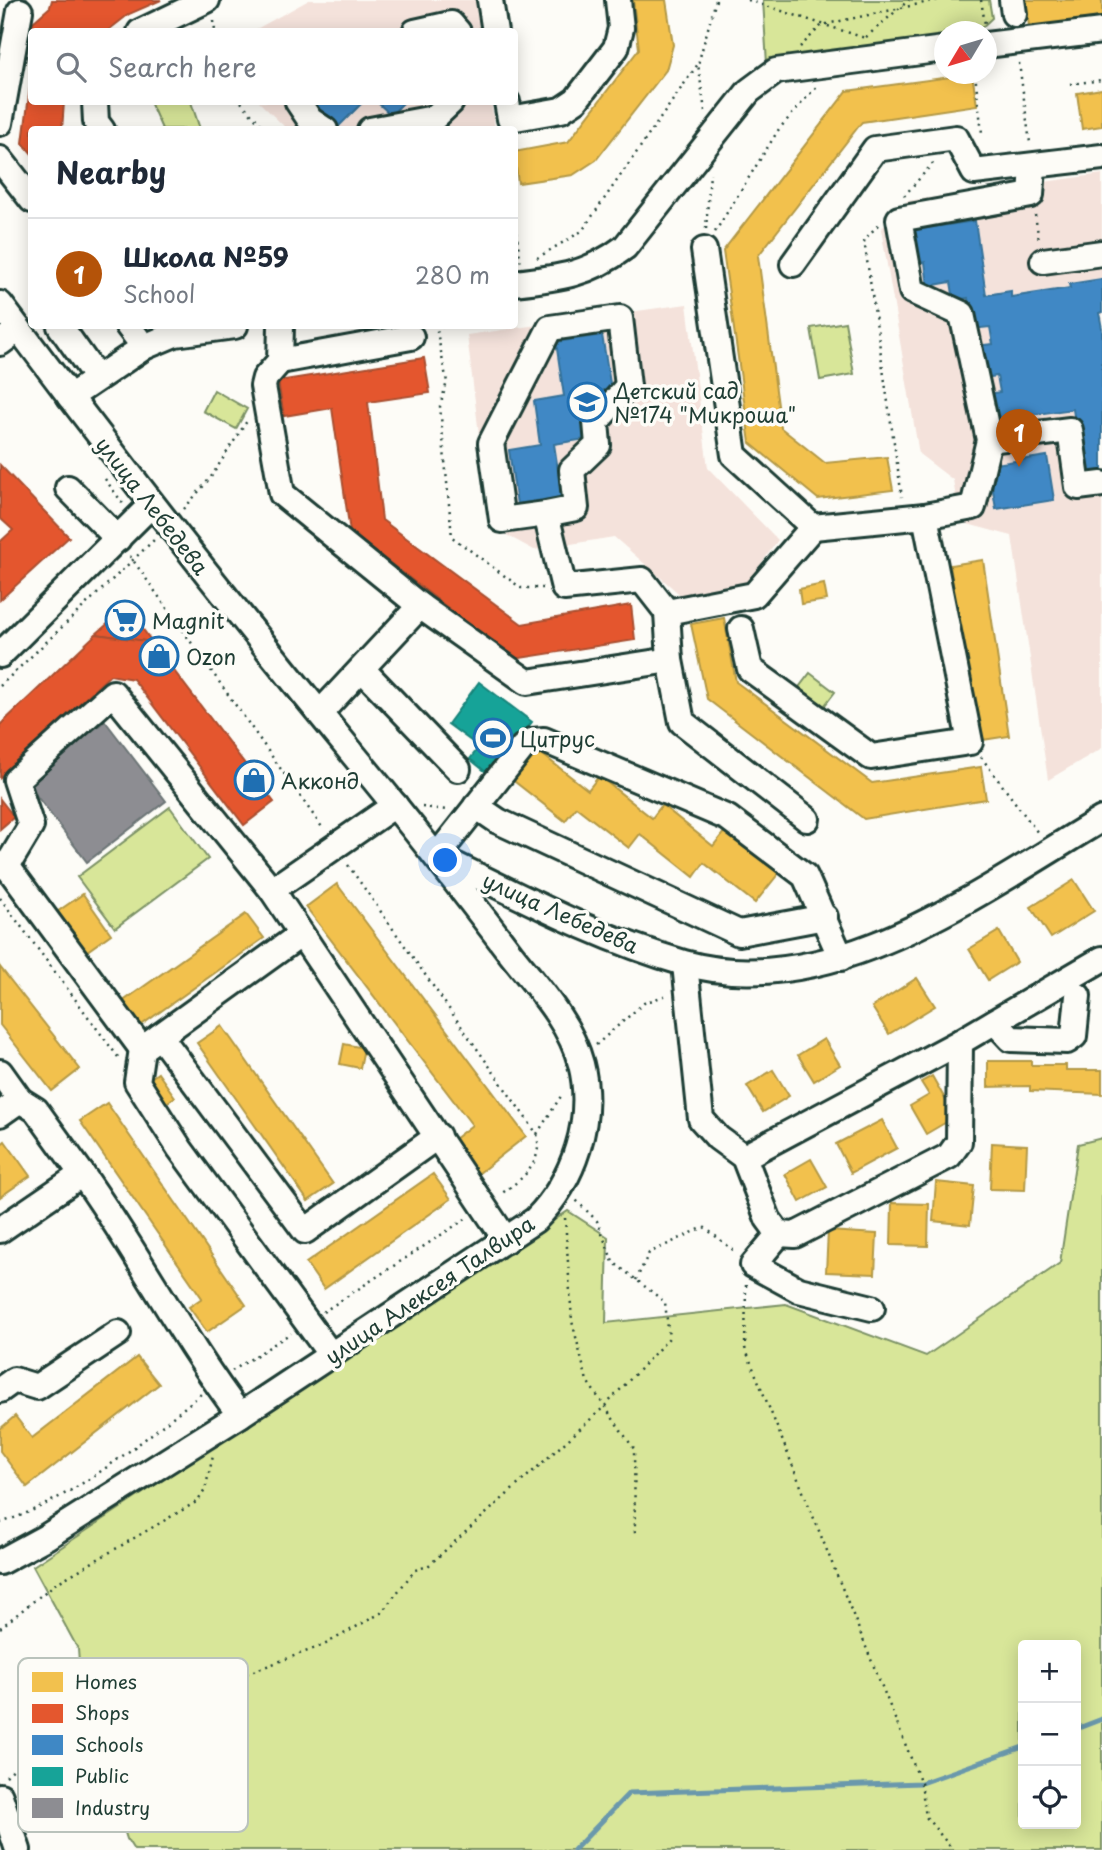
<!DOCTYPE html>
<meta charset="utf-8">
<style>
:root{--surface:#fff;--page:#f2f2f3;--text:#1f2937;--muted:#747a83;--line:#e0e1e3;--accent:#b45309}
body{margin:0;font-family:"Playpen Sans",sans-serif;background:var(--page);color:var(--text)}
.controls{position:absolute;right:21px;bottom:21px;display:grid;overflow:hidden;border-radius:7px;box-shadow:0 4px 18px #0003}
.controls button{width:63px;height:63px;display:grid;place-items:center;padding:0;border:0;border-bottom:2px solid var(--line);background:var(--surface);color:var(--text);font:35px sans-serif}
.compass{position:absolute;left:934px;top:21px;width:63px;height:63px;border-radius:50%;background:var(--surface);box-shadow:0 4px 18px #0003;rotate:232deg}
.you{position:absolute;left:446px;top:861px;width:24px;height:24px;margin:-18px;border:5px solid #fff;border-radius:50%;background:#1a73e8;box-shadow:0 0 0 10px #1a73e833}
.badge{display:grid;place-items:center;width:46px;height:46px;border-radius:50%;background:var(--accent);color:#fff;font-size:23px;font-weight:700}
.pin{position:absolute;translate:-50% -58px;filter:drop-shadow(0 2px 4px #0008)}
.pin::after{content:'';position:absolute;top:37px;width:24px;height:21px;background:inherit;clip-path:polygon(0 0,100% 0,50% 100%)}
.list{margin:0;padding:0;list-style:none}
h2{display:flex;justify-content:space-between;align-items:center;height:91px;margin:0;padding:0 28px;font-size:30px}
h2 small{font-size:23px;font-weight:400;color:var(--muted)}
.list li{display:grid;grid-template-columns:46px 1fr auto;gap:21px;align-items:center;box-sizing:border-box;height:112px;padding:0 28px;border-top:2px solid var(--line)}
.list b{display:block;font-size:26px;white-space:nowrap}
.list p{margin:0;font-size:23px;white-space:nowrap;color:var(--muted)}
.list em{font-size:23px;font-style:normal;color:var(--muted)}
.icon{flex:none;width:38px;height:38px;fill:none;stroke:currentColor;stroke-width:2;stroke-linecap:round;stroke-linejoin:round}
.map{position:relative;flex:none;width:1102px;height:1850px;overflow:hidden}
.search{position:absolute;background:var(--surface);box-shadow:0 4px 18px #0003;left:28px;top:28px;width:490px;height:77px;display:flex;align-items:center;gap:18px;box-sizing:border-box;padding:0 24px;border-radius:7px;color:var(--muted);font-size:26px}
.panel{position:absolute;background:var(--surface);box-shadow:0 4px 18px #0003;left:28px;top:126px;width:490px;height:203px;border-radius:7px}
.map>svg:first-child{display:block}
.built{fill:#f4e2db}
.green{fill:#d8e699;stroke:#7c9266;stroke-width:2;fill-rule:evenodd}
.homes{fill:#f2c14e;stroke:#b39946;stroke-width:2}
.shops{fill:#e4572e;stroke:#a94f30;stroke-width:2}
.schools{fill:#3f88c5;stroke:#35729a;stroke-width:2}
.public{fill:#17a398;stroke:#19847a;stroke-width:2}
.industry{fill:#8d8d92;stroke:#6c7576;stroke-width:2}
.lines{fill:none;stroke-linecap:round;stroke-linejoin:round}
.stream{stroke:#6a98ac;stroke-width:5}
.minor-casing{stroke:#1f3d34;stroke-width:30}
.path{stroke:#1f3d34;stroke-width:2.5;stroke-dasharray:2 5;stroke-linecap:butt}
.minor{stroke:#fdfcf7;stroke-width:24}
.labels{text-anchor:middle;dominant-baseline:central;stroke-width:7;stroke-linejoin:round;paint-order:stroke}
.poi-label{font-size:21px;fill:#1f3d34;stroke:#fdfcf7;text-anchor:start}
.street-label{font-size:21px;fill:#1f3d34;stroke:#fdfcf7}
.key{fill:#fdfcf7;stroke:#bac3bc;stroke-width:2}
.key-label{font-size:19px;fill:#1f3d34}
</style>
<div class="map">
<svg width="1102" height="1850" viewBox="0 0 1102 1850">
<rect width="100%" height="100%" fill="#fdfcf7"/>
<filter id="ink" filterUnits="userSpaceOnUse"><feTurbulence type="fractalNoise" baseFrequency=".0143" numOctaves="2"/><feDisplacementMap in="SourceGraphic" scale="14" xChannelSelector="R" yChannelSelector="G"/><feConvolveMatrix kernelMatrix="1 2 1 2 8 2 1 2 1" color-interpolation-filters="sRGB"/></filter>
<g filter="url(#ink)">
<!-- built -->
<g class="built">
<path d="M309,0H476L481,31L251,32Z"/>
<path d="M259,102H491L495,129H287Z"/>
<path d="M1102,174V748L1048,780L1012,536L960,522L953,480L919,454L881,229L907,201Z"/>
<path d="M687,304L708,468L778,540L746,585L684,598L614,537L534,550L490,526L467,335Z"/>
</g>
<!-- green -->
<g class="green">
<path d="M763,0H989L992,18L978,31L944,32V41L767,64Z"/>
<path d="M150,102H191L200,129H162Z"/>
<path d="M845,322L854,374L820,380L811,328Z"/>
<path d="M214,390L247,409L236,429L203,411Z"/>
<path d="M810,673L835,692L818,714L793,695Z"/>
<path d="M170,807L208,859L115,928L77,877Z"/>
<path d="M1102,1138V1850H134L127,1839L81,1691L78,1649L33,1566L568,1211L608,1237L606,1323L786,1304L926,1356L1060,1263L1078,1144ZM1023,1645H1076V1824H1023Z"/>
</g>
<!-- homes -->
<g class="homes">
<path d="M633,0H666L673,45L666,70L596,160L573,175L518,183L514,152L568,142L639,49Z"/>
<path d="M1026,0H1102V17L1029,27Z"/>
<path d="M972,74L977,105L862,122L758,256L781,428L825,463L887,457L893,490L818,499L750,443L723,251L847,91Z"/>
<path d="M1102,89V126L1082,129L1077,93Z"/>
<path d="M983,560L1009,736L976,741L950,565Z"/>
<path d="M824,584L827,600L801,604L799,589Z"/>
<path d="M724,618L736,682L872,783L981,767L986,799L864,819L707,699L691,624Z"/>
<path d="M534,748L588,790L599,776L652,818L662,805L713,846L725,831L779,873L755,903L704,863L694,877L640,834L629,848L576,807L565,821L510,778Z"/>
<path d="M1074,880L1094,911L1051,938L1031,907Z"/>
<path d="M337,884L526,1136L474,1177L449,1143L472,1125L306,907Z"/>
<path d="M83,894L111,934L83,954L54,914Z"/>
<path d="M246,914L264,938L140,1026L122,1002Z"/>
<path d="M999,931L1017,962L988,980L969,949Z"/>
<path d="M0,967L80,1069L52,1091L0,1025Z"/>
<path d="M917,978L935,1006L889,1034L872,1007Z"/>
<path d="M222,1026L333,1184L308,1201L197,1043Z"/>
<path d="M824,1039L840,1065L814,1081L798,1055Z"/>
<path d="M344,1044L364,1048L360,1068L340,1064Z"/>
<path d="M988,1061H1031V1065H1066V1070H1102V1094L1030,1091V1086L988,1087Z"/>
<path d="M773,1070L789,1096L763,1112L747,1086Z"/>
<path d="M158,1073L175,1097L162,1106L145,1082Z"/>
<path d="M932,1076L955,1117L926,1134L910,1106L929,1095L921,1082Z"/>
<path d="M107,1103L246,1305L207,1332L189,1307L202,1298L80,1121Z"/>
<path d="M882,1120L897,1148L851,1173L836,1144Z"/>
<path d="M5,1141L30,1176L0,1197V1145Z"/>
<path d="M992,1143L1027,1145L1025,1190L990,1189Z"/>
<path d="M811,1159L827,1187L800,1202L785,1174Z"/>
<path d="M433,1174L451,1199L324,1289L306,1263Z"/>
<path d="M936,1182L974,1186L970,1225L933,1221Z"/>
<path d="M892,1203L929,1204L928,1246L891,1245Z"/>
<path d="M828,1231L877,1234L875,1274L826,1272Z"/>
<path d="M137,1357L159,1384L27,1487L0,1451V1429L15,1416L32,1438Z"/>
</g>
<!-- shops -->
<g class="shops">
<path d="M52,0H161L129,14L106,32H38L32,23L50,7Z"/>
<path d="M32,71V102H64L62,130H32V154L23,143Z"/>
<path d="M424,358L430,393L368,402L382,520L522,624L631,605L635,640L514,659L350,532L332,408L284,416L278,381Z"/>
<path d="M0,465L69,537L0,600V542L13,530L0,518Z"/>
<path d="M127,607L152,642L96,634Z"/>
<path d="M96,634L152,642L274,802L244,825L133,679L110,675L0,778V725Z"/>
<path d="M0,799L14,817L0,829Z"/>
</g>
<!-- schools -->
<g class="schools">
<path d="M312,102H363L338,127Z"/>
<path d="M377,102H404L391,115Z"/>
<path d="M975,221L986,295L1011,291V297L1070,288L1069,284L1102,279V312L1099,313L1102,328V479L1084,482L1073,409L1029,415V421L986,427L982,395L1000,392L997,376L971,380L966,347L993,344L990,327L972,329L968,298L954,300L951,282L928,286L925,262L909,264L913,230Z"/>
<path d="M602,335L611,389L579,394L586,439L554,444L562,497L517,504L509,450L540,445L534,401L564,396L556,342Z"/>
<path d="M1047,456L1054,500L996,509L989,465Z"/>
</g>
<!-- public -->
<path class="public" d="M479,682L532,722L491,776L470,759L479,747L448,724Z"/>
<!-- industry -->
<path class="industry" d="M105,721L166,801L87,862L26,782Z"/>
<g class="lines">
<!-- stream -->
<g class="stream">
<path d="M1076,1729L1102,1719"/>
<path d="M574,1850L629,1793L921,1783L1023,1747"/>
</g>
<defs>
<g id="minor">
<path d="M490,0L495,32"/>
<path d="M1012,0L1014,14"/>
<path d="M140,32L207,0"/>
<path d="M415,32L451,24L458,32"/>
<path d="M986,45L1102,31"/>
<path d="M95,102L96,122L102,130"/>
<path d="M298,102L310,120L325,130"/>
<path d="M507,102L510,119L561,110L576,100L616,48L621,28L618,0"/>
<path d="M0,123L20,11"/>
<path d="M370,130L434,118L451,102"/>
<path d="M0,159L32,200"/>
<path d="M704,250L734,455L813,527L925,516L970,742L871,757L750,669L741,629"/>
<path d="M1043,261L1102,253"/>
<path d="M793,264L875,149L956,138L974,172L1102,157"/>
<path d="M514,283C559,278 588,275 625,247L749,91L776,71L944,49"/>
<path d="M0,304C115,458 234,610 357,759C410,823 461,888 511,954C537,987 570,1022 581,1064C595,1119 574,1181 535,1220L240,1415L46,1537L0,1562"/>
<path d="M60,326L97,378"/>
<path d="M128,326L144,347"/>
<path d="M281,326L280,361L265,378L263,386L282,494L420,606"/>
<path d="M0,343L19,329"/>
<path d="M280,361L411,337"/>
<path d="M70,397L144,347L175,334L235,326"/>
<path d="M989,440L1070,430L1078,487L1102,484"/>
<path d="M68,488L118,539"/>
<path d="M546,514L502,520L491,443L550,328L620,318L628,386L596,422L598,445L572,470L576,508L546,514L564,588L642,580L667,612"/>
<path d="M925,516L973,507L989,440L962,314L912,291L899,219L1031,195L1033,167"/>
<path d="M0,655L151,505"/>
<path d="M362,669L458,769"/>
<path d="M320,713L420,606L527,682L670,660"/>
<path d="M476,806L498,821L739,933L825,917"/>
<path d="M807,819L682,722L670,660L667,612L754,595L813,527"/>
<path d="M437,856L523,747L532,741L544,740L728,818L805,876L841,958"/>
<path d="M441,858C520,896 599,939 684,963C831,1004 982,890 1102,819"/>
<path d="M0,866H7L31,826L16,780L113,693L272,890L506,1240"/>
<path d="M7,866L142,1049"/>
<path d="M272,890L395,805"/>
<path d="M300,935L160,1036L305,1231L438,1136"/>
<path d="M685,964L701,1119L718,1138L744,1157L768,1219L779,1234L795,1235L949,1156L959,1142L960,1042"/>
<path d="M995,1022L1011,1039L1067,1041L1074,1036L1078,996"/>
<path d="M160,1036L142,1049L137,1082L180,1149L331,1355"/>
<path d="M0,1072L20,1100L0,1114"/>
<path d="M20,1100L36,1110L82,1174"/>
<path d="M744,1157L960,1042L1102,959"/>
<path d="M0,1230L82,1174C138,1252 182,1339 240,1415"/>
<path d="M779,1234L753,1265L799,1290L872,1308"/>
<path d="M0,1390L14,1380L37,1387L118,1333"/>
<path d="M0,1796L18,1850"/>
</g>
</defs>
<!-- minor casing -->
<use href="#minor" class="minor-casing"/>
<!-- path -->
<g class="path">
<path d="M748,0L865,38"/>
<path d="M981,0L985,24"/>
<path d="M214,21L215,32"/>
<path d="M866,37L909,0"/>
<path d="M800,47L822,25L938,0"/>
<path d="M1019,63L1030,143"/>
<path d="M975,74L982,133L979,134"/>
<path d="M1070,84L1102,80"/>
<path d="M241,102L266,130"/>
<path d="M705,111L698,64L716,0"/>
<path d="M904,196L934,162"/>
<path d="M1035,215L1039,240"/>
<path d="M514,218L521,263"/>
<path d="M878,225L864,240L902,497"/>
<path d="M706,229L710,173"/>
<path d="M715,232L779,129L817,86"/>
<path d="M537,258L582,231L698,64"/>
<path d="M443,326L437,332L447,382L440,406L452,537L521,588H543"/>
<path d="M105,479L124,505"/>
<path d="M184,509L211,477L247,421"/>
<path d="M130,556L324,830"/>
<path d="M0,686L155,539"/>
<path d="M981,757L1038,833"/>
<path d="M422,807L447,810"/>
<path d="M348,865L537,1134C543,1164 523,1178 501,1194"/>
<path d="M0,898L118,1057"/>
<path d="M596,1045L644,1003L667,995"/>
<path d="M537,1134L563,1093"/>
<path d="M565,1218L572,1321L587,1381L634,1449L635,1534"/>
<path d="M636,1280L649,1253L704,1227L737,1253"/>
<path d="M746,1285L745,1348L921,1783L926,1817L953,1850"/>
<path d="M323,1312L467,1218"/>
<path d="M232,1371L291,1333"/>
<path d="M0,1523C74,1499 141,1443 201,1394"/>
<path d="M0,1628L55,1584L198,1501L205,1490L213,1456"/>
<path d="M6,1776L20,1763L47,1761L62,1753L71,1723L124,1702L158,1706L324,1645L381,1613L415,1570L428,1566L603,1408L669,1338L665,1302L613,1262L597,1221L575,1199"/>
</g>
<!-- minor -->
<use href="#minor" class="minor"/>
</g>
</g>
<!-- icons -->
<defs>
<symbol id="school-ring" viewBox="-11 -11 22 22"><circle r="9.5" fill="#fdfcf7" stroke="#1f6fb2" stroke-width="1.5"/><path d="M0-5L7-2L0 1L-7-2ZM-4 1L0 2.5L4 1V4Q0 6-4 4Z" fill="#1f6fb2"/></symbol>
<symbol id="supermarket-ring" viewBox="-11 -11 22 22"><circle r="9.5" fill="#fdfcf7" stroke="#1f6fb2" stroke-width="1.5"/><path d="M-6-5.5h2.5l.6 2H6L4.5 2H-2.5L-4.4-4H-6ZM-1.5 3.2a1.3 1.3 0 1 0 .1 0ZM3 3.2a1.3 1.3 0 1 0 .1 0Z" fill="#1f6fb2"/></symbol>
<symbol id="shop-ring" viewBox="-11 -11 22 22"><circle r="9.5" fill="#fdfcf7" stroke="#1f6fb2" stroke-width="1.5"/><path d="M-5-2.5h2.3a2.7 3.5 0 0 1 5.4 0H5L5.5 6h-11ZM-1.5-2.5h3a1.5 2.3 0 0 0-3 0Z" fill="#1f6fb2"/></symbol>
<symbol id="stadium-ring" viewBox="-11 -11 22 22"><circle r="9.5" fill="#fdfcf7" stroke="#1f6fb2" stroke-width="1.5"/><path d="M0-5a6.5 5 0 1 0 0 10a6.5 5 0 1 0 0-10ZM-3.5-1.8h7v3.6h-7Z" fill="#1f6fb2"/></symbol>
</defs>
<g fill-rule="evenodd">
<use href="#school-ring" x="565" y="380" width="44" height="44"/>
<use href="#supermarket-ring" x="103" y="598" width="44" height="44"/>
<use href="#shop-ring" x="137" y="634" width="44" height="44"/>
<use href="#stadium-ring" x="471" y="716" width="44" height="44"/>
<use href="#shop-ring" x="232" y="758" width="44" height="44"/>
</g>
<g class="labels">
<!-- poi labels -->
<g class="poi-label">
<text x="614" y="390">Детский сад<tspan x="614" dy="24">№174 "Микроша"</tspan></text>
<text x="152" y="620">Magnit</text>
<text x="186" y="656">Ozon</text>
<text x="520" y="738">Цитрус</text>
<text x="281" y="780">Акконд</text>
</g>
<!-- street labels -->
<g class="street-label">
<text transform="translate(153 505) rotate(52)">улица Лебедева</text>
<text transform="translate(561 912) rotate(24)">улица Лебедева</text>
<text transform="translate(429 1289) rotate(-34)">улица Алексея Талвира</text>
</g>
</g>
<!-- legend -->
<rect x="18" y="1658" width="230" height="174" rx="10" class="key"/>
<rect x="32" y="1672" width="31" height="20" fill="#f2c14e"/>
<rect x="32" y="1704" width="31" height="19" fill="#e4572e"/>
<rect x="32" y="1735" width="31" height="20" fill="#3f88c5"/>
<rect x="32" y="1767" width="31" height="19" fill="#17a398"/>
<rect x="32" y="1798" width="31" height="20" fill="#8d8d92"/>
<g class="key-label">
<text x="75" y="1689">Homes</text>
<text x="75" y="1720">Shops</text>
<text x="75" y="1752">Schools</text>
<text x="75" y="1783">Public</text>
<text x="75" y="1815">Industry</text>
</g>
</svg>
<div class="controls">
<button>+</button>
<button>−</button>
<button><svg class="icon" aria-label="locate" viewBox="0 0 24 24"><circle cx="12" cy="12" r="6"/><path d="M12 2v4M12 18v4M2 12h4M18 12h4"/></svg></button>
</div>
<svg class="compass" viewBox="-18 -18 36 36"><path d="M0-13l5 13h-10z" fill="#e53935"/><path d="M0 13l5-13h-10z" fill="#747a83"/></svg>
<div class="you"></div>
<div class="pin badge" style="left:1019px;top:467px">1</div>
<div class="search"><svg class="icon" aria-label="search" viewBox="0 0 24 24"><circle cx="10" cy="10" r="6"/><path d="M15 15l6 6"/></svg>Search here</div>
<section class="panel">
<h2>Nearby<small></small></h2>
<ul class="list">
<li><span class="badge">1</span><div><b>Школа №59</b><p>School</p></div><em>280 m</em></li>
</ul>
</section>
</div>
